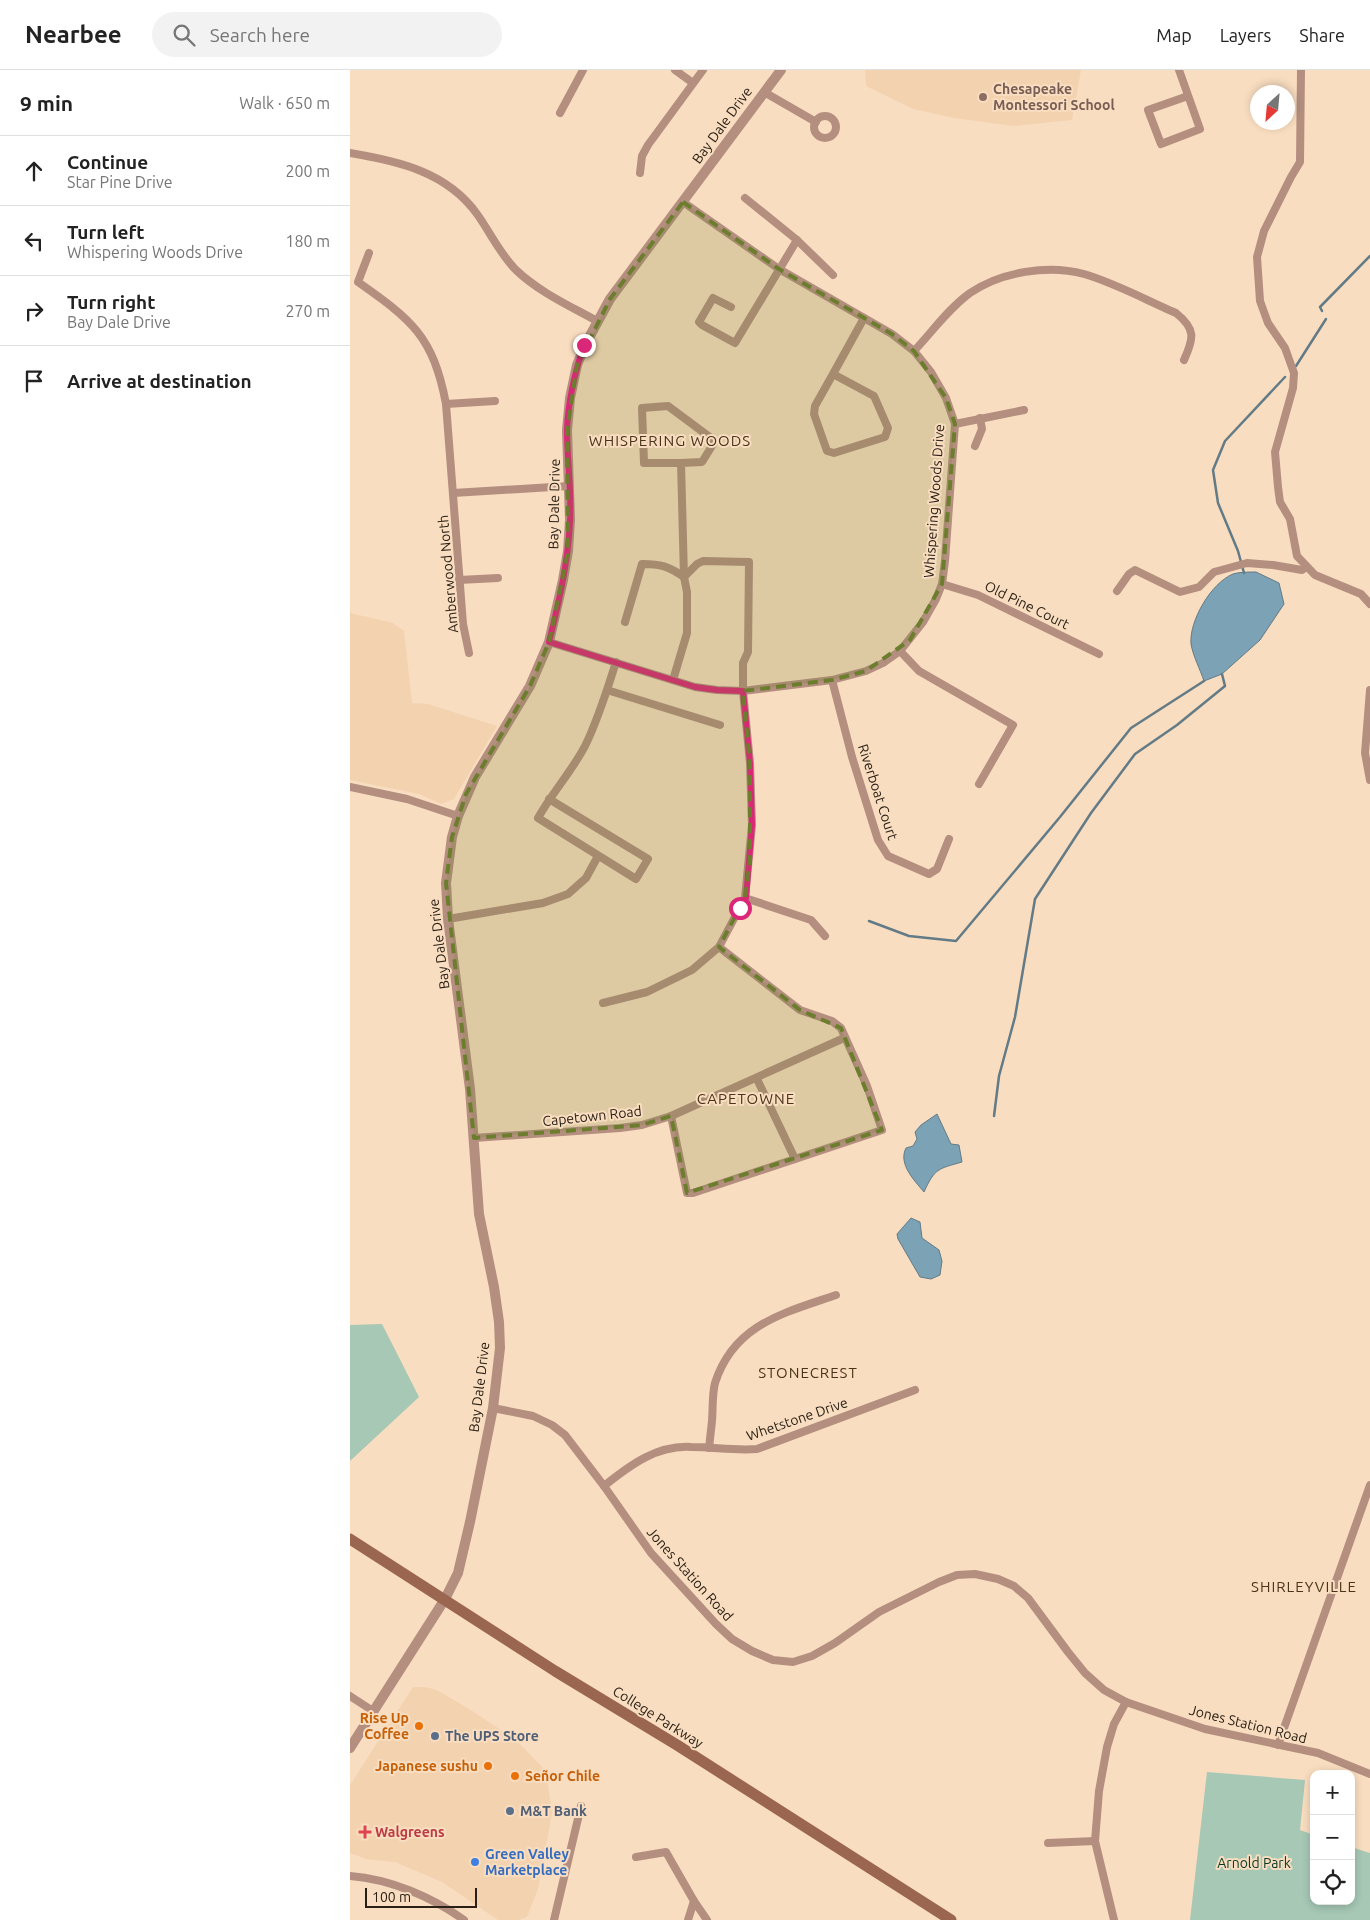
<!DOCTYPE html>
<meta charset="utf-8">
<style>
:root{--surface:#fff;--page:#f2f2f2;--text:#222;--muted:#767676;--line:#e0e0e0}
body{margin:0;font-family:Ubuntu,sans-serif;background:var(--page);color:var(--text)}
.controls{position:absolute;right:15px;bottom:15px;display:grid;overflow:hidden;border-radius:10px;box-shadow:0 2px 8px #0003}
.controls button{width:45px;height:45px;display:grid;place-items:center;padding:0;border:0;border-bottom:1px solid var(--line);background:var(--surface);color:var(--text);font:25px sans-serif}
.compass{position:absolute;left:900px;top:15px;width:45px;height:45px;border-radius:50%;background:var(--surface);box-shadow:0 2px 8px #0003;rotate:206deg}
.scale{position:absolute;left:15px;bottom:12px;width:112px;box-sizing:border-box;padding-left:5px;border:2px solid #2a2015;border-top:0;font-size:14px;line-height:18px;white-space:nowrap;color:#2a2015;-webkit-text-stroke:4px #f9ddc0;paint-order:stroke}
.stop{position:absolute;width:15px;height:15px;margin:-11px;border:4px solid #db2777;border-radius:50%;background:#fff}
.stop.end{background:#db2777;border-color:#fff;box-shadow:0 1px 5px #0008}
.list{margin:0;padding:0;list-style:none}
h2{display:flex;justify-content:space-between;align-items:center;height:65px;margin:0;padding:0 20px;font-size:21px}
h2 small{font-size:16px;font-weight:400;color:var(--muted)}
.list li{display:grid;grid-template-columns:32px 1fr auto;gap:15px;align-items:center;box-sizing:border-box;height:70px;padding:0 20px;border-top:1px solid var(--line)}
.list b{display:block;font-size:19px;white-space:nowrap}
.list p{margin:0;font-size:16px;white-space:nowrap;color:var(--muted)}
.list em{font-size:16px;font-style:normal;color:var(--muted)}
.icon{flex:none;width:28px;height:28px;fill:none;stroke:currentColor;stroke-width:2;stroke-linecap:round;stroke-linejoin:round}
.map{position:relative;flex:none;width:1020px;height:1850px;overflow:hidden}
header{display:flex;align-items:center;gap:30px;box-sizing:border-box;height:70px;padding:0 25px;background:var(--surface);border-bottom:1px solid var(--line)}
header strong{font-size:24px}
nav{display:flex;gap:28px;margin-inline-start:auto;font-size:18px}
.search{width:350px;height:45px;background:var(--page);display:flex;align-items:center;gap:12px;box-sizing:border-box;padding:0 18px;border-radius:28px;color:var(--muted);font-size:19px}
main{display:flex}
aside{flex:1;background:var(--surface)}
.map>svg:first-child{display:block}
.built{fill:#f3d2af}
.green{fill:#a6c8b5}
.water{fill:#7ca2b6;stroke:#637b86}
.lines{fill:none;stroke-linecap:round;stroke-linejoin:round}
.stream{stroke:#637b86;stroke-width:2.5}
.minor{stroke:#b48f80;stroke-width:8}
.tertiary{stroke:#b48f80;stroke-width:10}
.secondary{stroke:#9a6650;stroke-width:11}
.route{stroke:#db2777;stroke-width:6}
.marked{fill:#6c7e2d;fill-opacity:0.2;stroke:#6c7e2d;stroke-width:4;stroke-dasharray:10 6;stroke-linejoin:round}
.education-dot{fill:#8d6e63;stroke:#f9ddc0;stroke-width:2}
.food-dot{fill:#e8710a;stroke:#f9ddc0;stroke-width:2}
.service-dot{fill:#5c6f8a;stroke:#f9ddc0;stroke-width:2}
.health-dot{fill:#e0444e;stroke:#f9ddc0;stroke-width:2}
.shop-dot{fill:#3f7fe0;stroke:#f9ddc0;stroke-width:2}
.labels{text-anchor:middle;dominant-baseline:central;stroke-width:4;stroke-linejoin:round;paint-order:stroke}
.education-label{font-size:14px;font-weight:bold;fill:#785e54;stroke:#f9ddc0;text-anchor:start}
.street-label{font-size:14px;fill:#2a2015;stroke:#f9ddc0}
.food-label{font-size:14px;font-weight:bold;fill:#c56008;stroke:#f9ddc0;text-anchor:end}
.service-label{font-size:14px;font-weight:bold;fill:#4e5e75;stroke:#f9ddc0;text-anchor:start}
.health-label{font-size:14px;font-weight:bold;fill:#be3a42;stroke:#f9ddc0;text-anchor:start}
.shop-label{font-size:14px;font-weight:bold;fill:#366cbe;stroke:#f9ddc0;text-anchor:start}
.park-label{font-size:14px;fill:#053924;stroke:#f9ddc0}
.neighbourhood-label{font-size:15px;letter-spacing:1px;fill:#4a341b;stroke:#f9ddc0}
</style>
<header>
<strong>Nearbee</strong>
<div class="search"><svg class="icon" aria-label="search" viewBox="0 0 24 24"><circle cx="10" cy="10" r="6"/><path d="M15 15l6 6"/></svg>Search here</div>
<nav><a>Map</a><a>Layers</a><a>Share</a></nav>
</header>
<main>
<aside>
<h2>9 min<small>Walk · 650 m</small></h2>
<ul class="list">
<li><svg class="icon" aria-label="ahead" viewBox="0 0 24 24"><path d="M12 20V5M6 11l6-6 6 6"/></svg><div><b>Continue</b><p>Star Pine Drive</p></div><em>200 m</em></li>
<li><svg class="icon" aria-label="left" viewBox="0 0 24 24"><path d="M17 20v-9H6M10 6l-5 5 5 5"/></svg><div><b>Turn left</b><p>Whispering Woods Drive</p></div><em>180 m</em></li>
<li><svg class="icon" aria-label="right" viewBox="0 0 24 24"><path d="M7 20v-9h11M14 6l5 5-5 5"/></svg><div><b>Turn right</b><p>Bay Dale Drive</p></div><em>270 m</em></li>
<li><svg class="icon" aria-label="arrive" viewBox="0 0 24 24"><path d="M6 21V4h12l-3 4 3 4H6"/></svg><div><b>Arrive at destination</b></div></li>
</ul>
</aside>
<div class="map">
<svg width="1020" height="1850" viewBox="0 0 1020 1850">
<rect width="100%" height="100%" fill="#f9ddc0"/>
<!-- built -->
<g class="built">
<path d="M515,0H731L722,50L663,56L604,48L563,39L516,16Z"/>
<path d="M0,543L43,553L54,561L62,633L78,634L147,656L104,729L91,734L69,724L0,710Z"/>
<path d="M63,1617H75L87,1620L124,1642L167,1671L196,1701L202,1743L188,1819L177,1847L169,1850H148L92,1812L45,1792L16,1789L0,1783V1715Z"/>
</g>
<!-- green -->
<g class="green">
<path d="M32,1254L69,1327L0,1391V1255Z"/>
<path d="M857,1702L955,1710L950,1760L964,1765V1831H1001V1777L1020,1783V1850H840Z"/>
</g>
<!-- water -->
<g class="water">
<path d="M906,502L929,513L934,534L910,570L872,604L854,611C850,599 843,586 841,574C839,551 861,513 883,504C889,502 899,502 906,502Z"/>
<path d="M587,1044L601,1074L609,1075L612,1092C588,1099 585,1098 574,1122C564,1110 548,1094 556,1078L563,1076L567,1069L565,1062L571,1055Z"/>
<path d="M561,1148L570,1152L572,1168L589,1180L592,1191L590,1205L581,1209L570,1207L548,1169L547,1164Z"/>
</g>
<g class="lines">
<!-- stream -->
<g class="stream">
<path d="M972,241L970,237L1020,186"/>
<path d="M946,296L976,249"/>
<path d="M894,503L888,481L868,433L863,400L875,371L935,307"/>
<path d="M519,851L559,866L606,871L710,747L781,658L854,611"/>
<path d="M644,1046L649,1006L665,947L685,829L741,743L785,684L827,655L875,616L872,604"/>
</g>
<!-- minor -->
<g class="minor">
<path d="M325,0L343,13"/>
<path d="M829,0L850,59L811,74L798,40L838,26"/>
<path d="M951,0L950,92L941,107L914,161L907,187L910,231L918,253L935,278L944,303L943,318L925,382L928,417L930,432L940,449L947,486L965,505L1011,524L1020,534"/>
<path d="M414,22L466,52"/>
<path d="M210,43L233,0"/>
<circle cx="475" cy="57" r="11"/>
<path d="M0,83C48,91 97,102 127,144C140,162 150,184 166,200C189,222 220,236 247,251"/>
<path d="M290,103L292,86L298,75L353,0"/>
<path d="M395,128L447,170L483,205"/>
<path d="M19,183L8,212C62,250 83,266 96,334L113,554L119,583"/>
<path d="M381,237L363,228L349,252L352,255L385,273L447,170"/>
<path d="M564,281C582,262 599,238 620,223C651,202 698,194 734,204C765,213 796,230 826,243C846,259 844,268 834,290"/>
<path d="M483,304L465,336L464,344L477,381L484,383L535,367L538,358L524,326L483,304L514,248"/>
<path d="M96,334L145,331"/>
<path d="M605,354L674,340"/>
<path d="M625,376L632,359L630,348"/>
<path d="M103,423L219,416"/>
<path d="M109,510L148,508"/>
<path d="M592,514L628,525L749,584"/>
<path d="M767,521L779,504L785,500L830,522L849,517L864,502L897,493L923,495L952,500L956,497"/>
<path d="M275,552L292,494C311,494 318,496 334,507"/>
<path d="M199,572L345,617L367,620L393,621L482,610L516,601L533,593L550,581L573,552L586,529L592,514L595,491L605,354L596,328L581,302L564,281L542,264L429,199L333,132"/>
<path d="M550,581L569,601L663,655L629,714"/>
<path d="M323,610L337,563V522L334,507L331,393L352,392L365,371L318,336L292,338L294,393H331"/>
<path d="M482,610L502,687L528,770L538,786L579,804L587,799L599,769"/>
<path d="M257,620L370,655"/>
<path d="M1020,620L1015,683L1020,710"/>
<path d="M0,717L57,729L108,746"/>
<path d="M199,729L298,789L286,809L188,748C202,723 222,701 235,676C248,650 257,620 266,592"/>
<path d="M395,828L461,850L475,866"/>
<path d="M98,849L193,833L218,824L236,808L248,786"/>
<path d="M253,933L297,922L342,900L369,877L395,828L402,755L400,693L393,621V593L398,582L399,492L353,491L347,494L334,507"/>
<path d="M407,1009L445,1089"/>
<path d="M321,1046L337,1123H343L532,1060L517,1016L491,958L482,951L450,940L369,877"/>
<path d="M124,1068L270,1058L292,1055L321,1046L494,968"/>
<path d="M143,1338L183,1346L202,1355L215,1365L254,1416L301,1483L366,1554L382,1569L402,1581L423,1590L443,1592L462,1586L485,1573L529,1542L589,1512L607,1505L625,1504L648,1509L664,1516L678,1528L718,1582L735,1603L754,1620L776,1632L855,1659L968,1683L1020,1704"/>
<path d="M359,1378C360,1369 361,1360 362,1351C363,1339 362,1325 365,1313C384,1254 434,1243 486,1225"/>
<path d="M254,1416C280,1395 307,1375 341,1377C364,1377 385,1381 407,1379L565,1320"/>
<path d="M0,1626L23,1641"/>
<path d="M928,1675L1020,1415"/>
<path d="M698,1773L745,1771"/>
<path d="M286,1787L316,1782L344,1831L338,1850"/>
<path d="M0,1806C40,1809 82,1827 114,1850"/>
<path d="M344,1831L357,1850"/>
<path d="M204,1850L231,1736"/>
<path d="M764,1850L745,1771L749,1721L757,1677L764,1654L776,1632"/>
</g>
<!-- tertiary -->
<path class="tertiary" d="M0,1678L95,1529L108,1503L120,1452L143,1338L150,1278L149,1252L144,1217L129,1144L120,1019L98,849L96,813L102,767L108,746L125,707L180,616L199,572L213,510L218,481L220,450L217,360L220,328L227,295L235,275L260,229L431,0"/>
<!-- secondary -->
<path class="secondary" d="M0,1469L205,1601L327,1675L601,1850"/>
</g>
<g class="lines">
<!-- route -->
<path class="route" d="M234,275C225,302 218,331 217,360C217,391 222,421 220,452C218,493 209,532 199,572L345,617L367,620L393,621L400,693L402,755L396,828L390,838"/>
</g>
<!-- marked area -->
<path class="marked" d="M333,132L429,199L542,264L564,281L596,328L605,354L592,514L560,570L516,601L482,610L393,621L400,693V791L395,828L369,877L450,940L491,958L532,1060L337,1123L321,1046L292,1055L124,1068L96,813L102,767L116,724L180,616L199,572L218,481L217,360L227,295L260,229Z"/>
<!-- markers -->
<circle class="education-dot" cx="633" cy="27" r="5"/>
<g class="food-dot">
<circle cx="69" cy="1656" r="5"/>
<circle cx="138" cy="1696" r="5"/>
<circle cx="165" cy="1706" r="5"/>
</g>
<g class="service-dot">
<circle cx="85" cy="1666" r="5"/>
<circle cx="160" cy="1741" r="5"/>
</g>
<path class="health-dot" d="M12.5 1754.5h5v5h5v5h-5v5h-5v-5h-5v-5h5z"/>
<circle class="shop-dot" cx="125" cy="1792" r="5"/>
<g class="labels">
<!-- education labels -->
<g class="education-label">
<text x="643" y="19">Chesapeake<tspan x="643" dy="16">Montessori School</tspan></text>
</g>
<!-- street labels -->
<g class="street-label">
<text transform="translate(372 55) rotate(-54)">Bay Dale Drive</text>
<text transform="translate(584 431) rotate(-86)">Whispering Woods Drive</text>
<text transform="translate(204 434) rotate(-89)">Bay Dale Drive</text>
<text transform="translate(98 504) rotate(-95)">Amberwood North</text>
<text transform="translate(677 535) rotate(26)">Old Pine Court</text>
<text transform="translate(528 722) rotate(72)">Riverboat Court</text>
<text transform="translate(89 874) rotate(-97)">Bay Dale Drive</text>
<text transform="translate(242 1046) rotate(-6)">Capetown Road</text>
<text transform="translate(129 1317) rotate(-83)">Bay Dale Drive</text>
<text transform="translate(447 1349) rotate(-19)">Whetstone Drive</text>
<text transform="translate(340 1504) rotate(48)">Jones Station Road</text>
<text transform="translate(308 1647) rotate(32)">College Parkway</text>
<text transform="translate(898 1654) rotate(14)">Jones Station Road</text>
</g>
<!-- food labels -->
<g class="food-label">
<text x="59" y="1648">Rise Up<tspan x="59" dy="16">Coffee</tspan></text>
<text x="128" y="1696">Japanese sushu</text>
<text x="175" y="1706" text-anchor="start">Señor Chile</text>
</g>
<!-- service labels -->
<g class="service-label">
<text x="95" y="1666">The UPS Store</text>
<text x="170" y="1741">M&amp;T Bank</text>
</g>
<!-- health labels -->
<g class="health-label">
<text x="25" y="1762">Walgreens</text>
</g>
<!-- shop labels -->
<g class="shop-label">
<text x="135" y="1784">Green Valley<tspan x="135" dy="16">Marketplace</tspan></text>
</g>
<!-- park labels -->
<g class="park-label">
<text x="904" y="1793">Arnold Park</text>
</g>
<!-- neighbourhood labels -->
<g class="neighbourhood-label">
<text x="320" y="370">WHISPERING WOODS</text>
<text x="396" y="1028">CAPETOWNE</text>
<text x="458" y="1302">STONECREST</text>
<text x="954" y="1516">SHIRLEYVILLE</text>
</g>
</g>
</svg>
<div class="controls">
<button>+</button>
<button>−</button>
<button><svg class="icon" aria-label="locate" viewBox="0 0 24 24"><circle cx="12" cy="12" r="6"/><path d="M12 2v4M12 18v4M2 12h4M18 12h4"/></svg></button>
</div>
<svg class="compass" viewBox="-18 -18 36 36"><path d="M0-13l5 13h-10z" fill="#e53935"/><path d="M0 13l5-13h-10z" fill="#767676"/></svg>
<div class="scale">100 m</div>
<div class="stop" style="left:390px;top:838px"></div>
<div class="stop end" style="left:234px;top:275px"></div>
</div>
</main>
